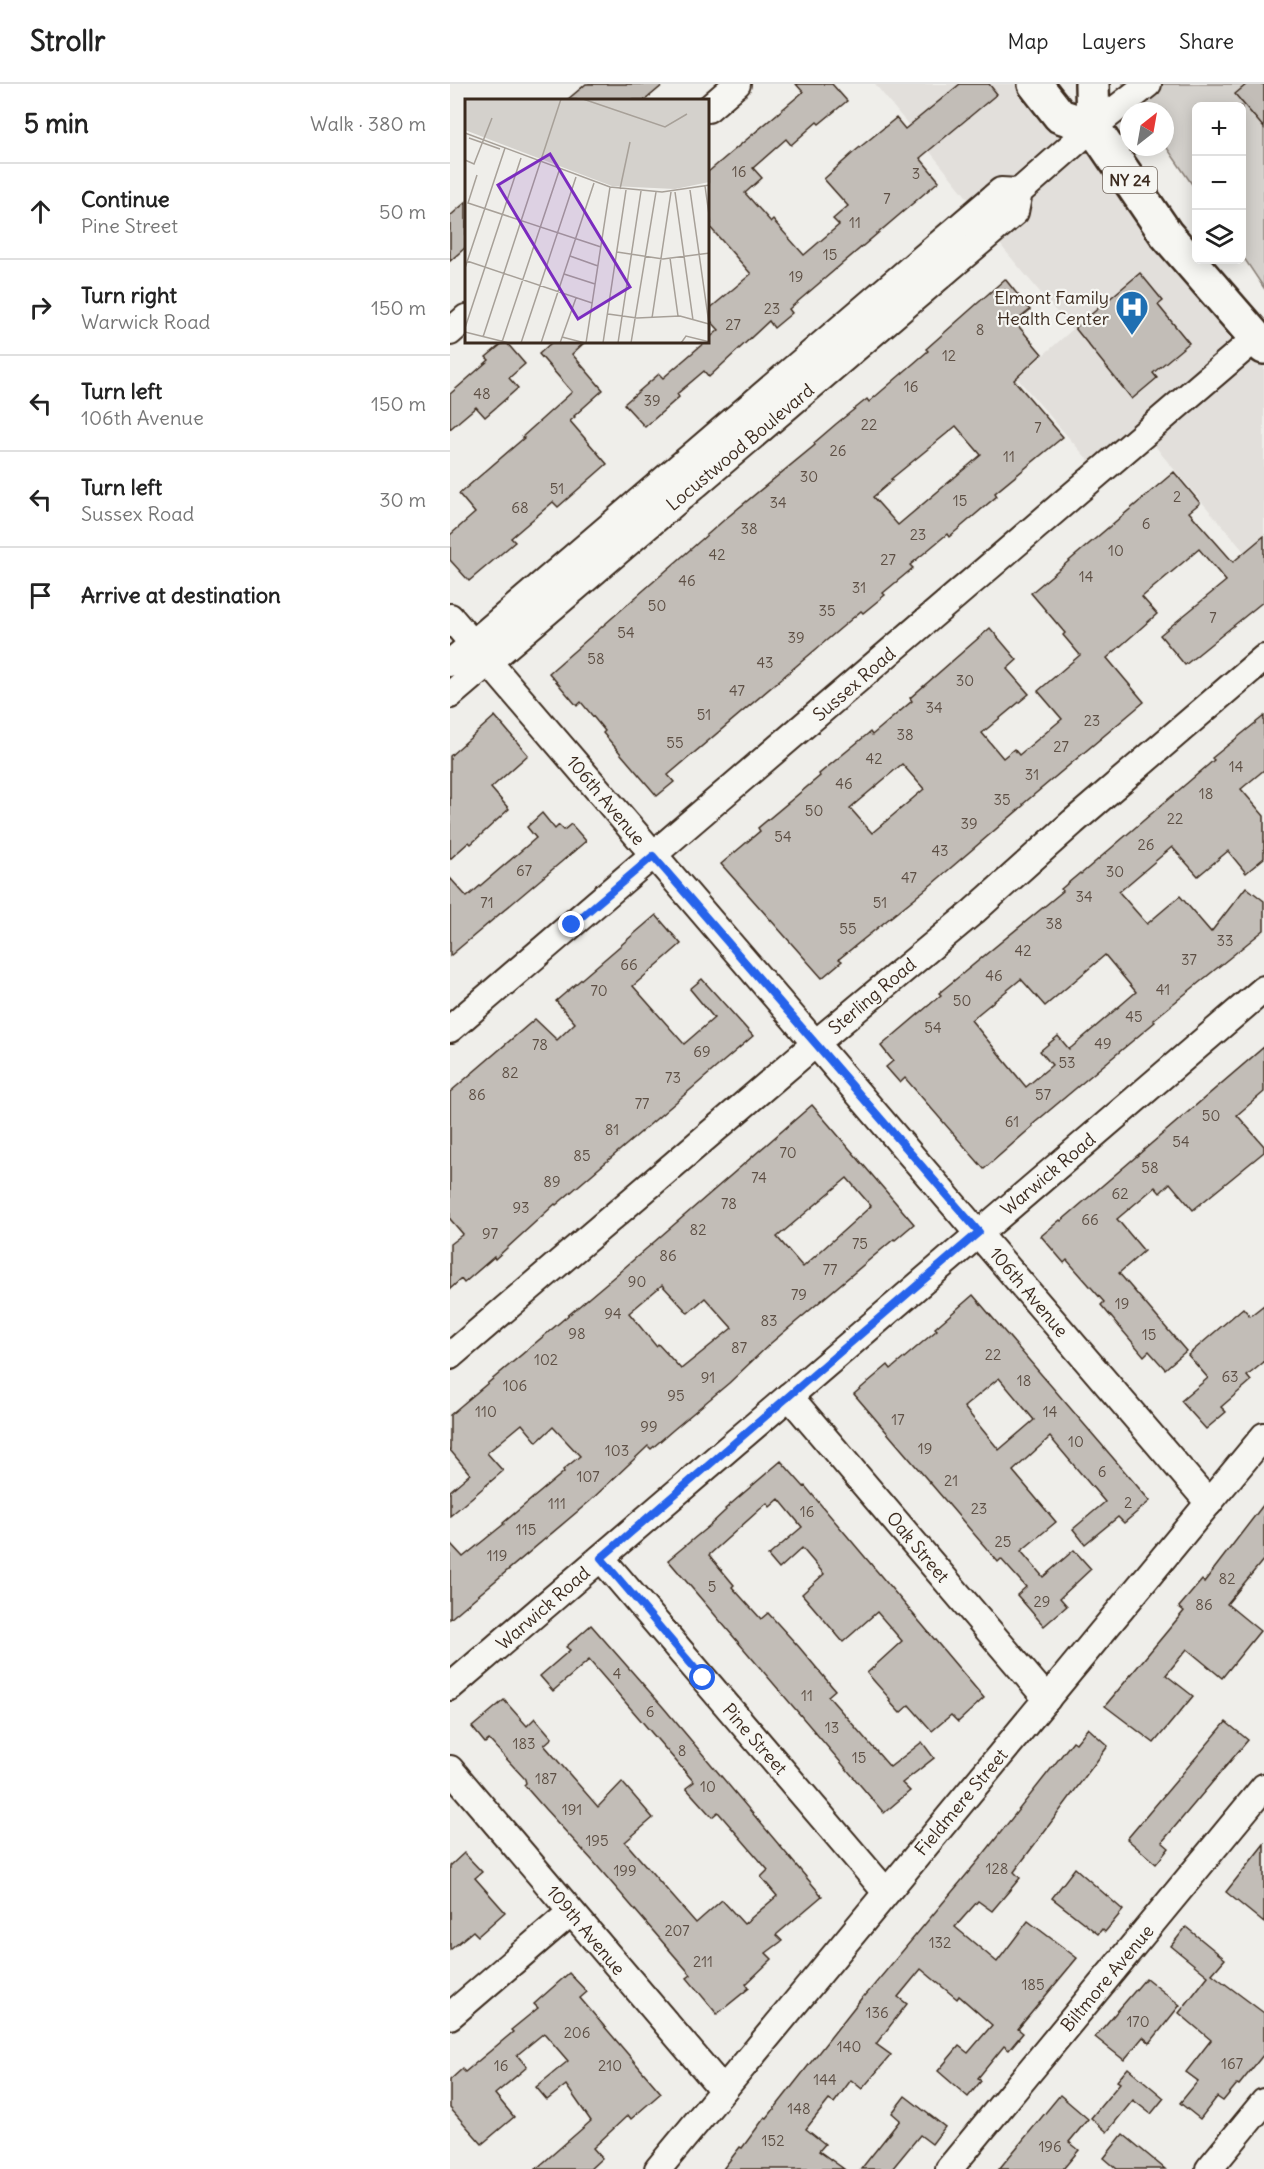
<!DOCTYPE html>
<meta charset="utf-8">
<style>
:root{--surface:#fff;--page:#f2f2f2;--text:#222;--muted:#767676;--line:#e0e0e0}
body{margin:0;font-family:Delius,sans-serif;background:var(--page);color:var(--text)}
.controls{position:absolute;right:18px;top:18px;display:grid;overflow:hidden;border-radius:9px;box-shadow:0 3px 15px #0003}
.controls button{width:54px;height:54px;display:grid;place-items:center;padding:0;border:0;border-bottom:2px solid var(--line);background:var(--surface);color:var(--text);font:30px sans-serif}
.compass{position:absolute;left:670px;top:18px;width:54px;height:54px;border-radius:50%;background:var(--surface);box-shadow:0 3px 15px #0003;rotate:31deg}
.stop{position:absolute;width:18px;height:18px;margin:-14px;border:4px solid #2563eb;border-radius:50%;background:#fff}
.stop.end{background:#2563eb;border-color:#fff;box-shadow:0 2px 6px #0008}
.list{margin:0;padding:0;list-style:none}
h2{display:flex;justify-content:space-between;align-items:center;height:78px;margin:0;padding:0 24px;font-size:26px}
h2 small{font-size:20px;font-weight:400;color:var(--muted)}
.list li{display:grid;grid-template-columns:39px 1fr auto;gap:18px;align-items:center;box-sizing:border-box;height:96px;padding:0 24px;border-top:2px solid var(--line)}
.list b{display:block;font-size:22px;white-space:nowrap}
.list p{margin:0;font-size:20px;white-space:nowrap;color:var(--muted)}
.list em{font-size:20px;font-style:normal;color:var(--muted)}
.icon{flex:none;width:33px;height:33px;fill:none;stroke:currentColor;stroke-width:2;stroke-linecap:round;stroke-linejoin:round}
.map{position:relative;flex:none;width:814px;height:2085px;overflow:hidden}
header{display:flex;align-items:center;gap:36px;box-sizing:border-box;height:84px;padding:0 30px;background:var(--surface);border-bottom:2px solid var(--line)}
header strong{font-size:28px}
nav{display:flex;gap:33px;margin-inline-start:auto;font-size:21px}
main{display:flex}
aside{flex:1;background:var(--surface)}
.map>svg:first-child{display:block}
.built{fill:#e2dfdb}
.green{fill:#d4d1cc;stroke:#887e75;stroke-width:1.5}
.building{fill:#c2bdb7;stroke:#3b2a1e;stroke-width:1.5;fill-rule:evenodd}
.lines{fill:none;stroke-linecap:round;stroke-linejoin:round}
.minor-casing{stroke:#3b2a1e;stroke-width:30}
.major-casing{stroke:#3b2a1e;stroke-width:38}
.minor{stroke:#f6f6f2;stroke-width:26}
.major{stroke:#f6f6f2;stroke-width:33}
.route{stroke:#2563eb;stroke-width:8}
.labels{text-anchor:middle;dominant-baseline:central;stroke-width:4.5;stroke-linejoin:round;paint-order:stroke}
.number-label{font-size:15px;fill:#5d4f44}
.shield{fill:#f6f6f2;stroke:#73675e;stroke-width:1.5}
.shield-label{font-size:16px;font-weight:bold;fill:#3b2a1e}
.poi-label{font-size:18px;fill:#3b2a1e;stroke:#f6f6f2;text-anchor:end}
.street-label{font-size:18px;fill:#3b2a1e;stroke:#f6f6f2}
.inset-road{fill:none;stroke:#a7a098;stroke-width:1.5}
.view{fill:#7b2cbf;fill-opacity:0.15;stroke:#7b2cbf;stroke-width:3}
.inset-edge{fill:none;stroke:#3b2a1e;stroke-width:3}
</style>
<header>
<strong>Strollr</strong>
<nav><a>Map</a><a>Layers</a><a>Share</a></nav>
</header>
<main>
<aside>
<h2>5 min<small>Walk · 380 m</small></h2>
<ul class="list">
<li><svg class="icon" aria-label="ahead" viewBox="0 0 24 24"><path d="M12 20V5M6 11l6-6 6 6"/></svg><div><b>Continue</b><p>Pine Street</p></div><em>50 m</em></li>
<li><svg class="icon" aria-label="right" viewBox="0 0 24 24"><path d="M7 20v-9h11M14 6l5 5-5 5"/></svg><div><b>Turn right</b><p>Warwick Road</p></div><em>150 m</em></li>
<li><svg class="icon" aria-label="left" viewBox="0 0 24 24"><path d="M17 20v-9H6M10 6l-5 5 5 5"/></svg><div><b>Turn left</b><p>106th Avenue</p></div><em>150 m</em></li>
<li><svg class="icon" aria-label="left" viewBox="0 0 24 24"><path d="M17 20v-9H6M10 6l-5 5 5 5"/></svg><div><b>Turn left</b><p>Sussex Road</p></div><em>30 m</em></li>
<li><svg class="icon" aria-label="arrive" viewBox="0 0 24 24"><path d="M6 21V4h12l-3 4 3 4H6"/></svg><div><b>Arrive at destination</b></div></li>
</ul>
</aside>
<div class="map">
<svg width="814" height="2085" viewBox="0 0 814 2085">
<rect width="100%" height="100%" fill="#efeeea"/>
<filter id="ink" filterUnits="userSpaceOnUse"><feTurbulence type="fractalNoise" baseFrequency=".0167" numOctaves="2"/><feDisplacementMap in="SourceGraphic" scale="12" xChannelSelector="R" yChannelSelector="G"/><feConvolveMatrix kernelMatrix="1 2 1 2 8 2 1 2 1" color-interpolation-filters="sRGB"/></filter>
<g filter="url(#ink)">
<!-- built -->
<path class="built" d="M425,0H585L814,263V491L712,371L699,353L652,392L567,294L622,246L553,164L516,112Z"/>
<!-- green -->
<path class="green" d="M673,0H814V204L792,171V22H746V106L715,61V27H692Z"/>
<!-- building -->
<g class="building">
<path d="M136,0H214L195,16H117Z"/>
<path d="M346,0H382L397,17L369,40L367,38L341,61L336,55L303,84L312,94L295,109L321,138L323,136L354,171L389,141L383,135L398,122L374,95L404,68L446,34L455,45L510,0H539L547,10L470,74L489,97L339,225L342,229L324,244L319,237L259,293L254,287L227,310L229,313L195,343L174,320L209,290L213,294L255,258H258V255L269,246L258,234V226L301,190L258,141V88L353,8Z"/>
<path d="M797,0H814V44L785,10Z"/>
<path d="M16,118V163L0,177V132Z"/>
<path d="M690,189L713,217L708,221L739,259L703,289L707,294L682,315L625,244Z"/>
<path d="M555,195L580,226L565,238L592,270L564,296L613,353L545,409L547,412L499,453L497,450L460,481L463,484L433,509L435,511L413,529L411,527L371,561L218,691L224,698L207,712L153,649L155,647L131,618L127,622L99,589L274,436L365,361L364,359L386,340L417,315L419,318L478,267L476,265ZM506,342L531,371L448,441L423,413L443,396L441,395Z"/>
<path d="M54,258H56L75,280L59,294L68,304L35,333L26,323L0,345V310L39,276L36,273Z"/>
<path d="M102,258H135L122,270L153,306L124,332L125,333L120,337L157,380L108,423L103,418L61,454L65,458L19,497L0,476V451L25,429L9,410L74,354L72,353L122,308L89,270Z"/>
<path d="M724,388L750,419L739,428L783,478L814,452V517L735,581L710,551L776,497L749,465L692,513L707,530L657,574L694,618L573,720L574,721L482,800L389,875L392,877L372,894L271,780L310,747L308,744L370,692L369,690L420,648L422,651L462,617L460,614L540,544L567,576L557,585L579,610L532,649L553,674L564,665L569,671L612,635L588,607L630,571L613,551L615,549L581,509ZM452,680L474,705L422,749L400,724Z"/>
<path d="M45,632L78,671L41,704L59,725L21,760L19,758L0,775V672Z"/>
<path d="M814,632V686L791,705L814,732V774L796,789L778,767L748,792L722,763L669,808L697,840L730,812L761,848L796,803L814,817V846L703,936L705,938L582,1041L583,1042L534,1085L455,994L450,999L436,983L443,977L431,962L491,911L489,909L613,807L611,805L630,789L631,790L764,676L762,674ZM655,871L686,908L622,963L619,965L608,952L590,967L602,981L576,1003L521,936L571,895L595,922Z"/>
<path d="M92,729L105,745L109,741L114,746L121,740L136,757L0,872V794L17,813L86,754L77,743Z"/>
<path d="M206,831L231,860L183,902L234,960L264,934L240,905L252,895L303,952L106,1121L105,1120L45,1175L44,1173L14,1199L11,1195L0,1205V1160L13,1150L0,1135V1008L85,935L107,956L125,939L106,917Z"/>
<path d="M814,963V1008L787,1031L814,1062V1068L743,1126L720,1099L710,1109L705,1103L667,1135L694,1167L669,1189L736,1267L715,1285L699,1267L694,1272L651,1221L654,1218L617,1176L614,1179L591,1152L610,1136L611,1137Z"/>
<path d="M362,1021L464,1140L445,1156L444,1155L321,1259L279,1299L223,1346L201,1365L198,1362L140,1417L0,1535V1459L13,1473L54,1440L53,1439L114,1388L113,1386L130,1372L103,1343L87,1358L72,1340L37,1369L53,1387L0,1432V1407L20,1390L0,1366V1331L166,1191ZM397,1094L421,1122L353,1183L327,1153ZM212,1201L238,1229L255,1214L282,1244L231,1285L208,1260L206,1262L179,1229Z"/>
<path d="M523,1211L700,1417L674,1439L668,1433L635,1460L623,1445L655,1418L600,1353L563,1387L606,1438L571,1467L593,1493L624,1466L641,1485L610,1514L617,1522L594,1542L567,1511L576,1503L551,1475L548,1478L404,1310L438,1281L441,1285L487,1246L485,1244ZM549,1294L584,1336L549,1366L514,1323Z"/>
<path d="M814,1221V1278L797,1292L801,1297L771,1323L776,1328L756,1345L731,1317L758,1294L738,1271L793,1224L800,1232Z"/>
<path d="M331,1377L354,1403L355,1402L534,1614L508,1638L501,1631L482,1647L459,1621L450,1629L439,1617L440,1615L417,1589L452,1557L427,1528L393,1558L352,1510L374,1490L352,1464L329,1485L318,1472L352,1443L329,1415L320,1423L317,1419L259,1471L284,1501L282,1503L311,1535L318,1529L349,1563L385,1606L378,1612L440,1683L472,1658L484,1674L452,1699L460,1707L434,1729L218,1476L259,1442L276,1426L275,1425Z"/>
<path d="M814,1420V1475L777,1520L810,1547L772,1594L737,1565L716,1591L743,1612L704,1659L655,1622L734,1527L729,1523L752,1496L754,1498Z"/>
<path d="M141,1541L213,1623L372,1812L326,1851L332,1857L316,1869L322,1875L296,1900L299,1904L267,1930L237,1894L241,1891L142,1776L95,1725L74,1701L76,1699L75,1695L42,1659L39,1656L35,1659L22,1643L54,1616L77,1642L85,1634L102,1654L94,1661L148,1723L172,1698L203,1734L175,1758L246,1839L272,1816L294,1840L327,1812L311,1793L318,1786L268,1728L262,1733L236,1704L244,1698L139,1576L103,1607L90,1592L120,1566L116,1563Z"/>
<path d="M776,1638L798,1656L712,1758L719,1764L706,1780L677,1755Z"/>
<path d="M638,1644L658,1662L564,1788L570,1794L542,1827L528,1817L505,1843L547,1878L578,1837L627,1874L568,1945L573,1949L559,1966L554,1962L528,1994L531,1997L518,2013L488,1987L509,1962L518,1969L542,1941L509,1912L507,1915L471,1885L448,1913L457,1920L426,1960L441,1971L412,2005L401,1996L384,2019L379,2016L356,2045L375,2060L369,2067L394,2085H273L290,2063L292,2064L315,2033L317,2034L414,1911L415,1912L532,1772L623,1657L626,1659Z"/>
<path d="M814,1760V1839L776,1808Z"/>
<path d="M14,1769L32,1788L25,1794L55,1828L28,1852L23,1847L0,1866V1782Z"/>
<path d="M625,1784L673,1826L655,1848L652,1845L648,1850L602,1814Z"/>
<path d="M736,1843L775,1875L762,1890L814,1929V1970L789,2001L787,2000L773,2017L767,2013L750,2035L730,2019L748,1997L736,1988L761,1956L729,1929L758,1892L721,1862Z"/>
<path d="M119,1889L137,1908L130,1914L211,2009L181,2035L178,2031L143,2064L152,2074L140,2085H86L141,2037L116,2001L97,2016L86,2003L118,1977L94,1949L67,1971L77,1983L45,2010L64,2033L32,2060L0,2024V1996L12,1985L15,1988L63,1948L61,1946L88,1924L84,1920Z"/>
<path d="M696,1894L730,1921L700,1959L693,1953L674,1976L645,1953Z"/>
<path d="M678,1984L714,2014L701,2030L683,2016L657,2048L641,2034L670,1999L667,1997Z"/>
<path d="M610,2011L638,2035L619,2058L629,2066L613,2085H549Z"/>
<path d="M455,2012L495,2043L482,2060L470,2051L442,2085H411L450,2036L442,2029Z"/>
<path d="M673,2050L715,2085H667L654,2074Z"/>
</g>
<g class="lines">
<defs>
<g id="minor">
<path d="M258,25L287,0"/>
<path d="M0,248L16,234"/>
<path d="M0,533C254,827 506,1123 759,1419"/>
<path d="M0,579L551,107L569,108"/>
<path d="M0,611L565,128L569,108L643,43L698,0"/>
<path d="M0,945L806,254"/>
<path d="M0,1272L366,959L524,827L623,738L814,574"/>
<path d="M339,1312L597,1615"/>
<path d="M151,1474L436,1808"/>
<path d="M0,1603L814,905"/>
<path d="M0,1685L273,2006"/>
<path d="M0,1932L121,1828"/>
<path d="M208,2085L814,1352"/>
<path d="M499,2085L814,1703"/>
<path d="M759,2085L814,2018"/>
</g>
<g id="major">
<path d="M585,0L610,32L643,43"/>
<path d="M642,0L643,43L716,150L814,263"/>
</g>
</defs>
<!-- minor casing -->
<use href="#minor" class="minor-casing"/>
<!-- major casing -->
<use href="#major" class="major-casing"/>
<!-- minor -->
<use href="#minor" class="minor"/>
<!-- major -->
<use href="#major" class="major"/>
</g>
</g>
<g class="lines" filter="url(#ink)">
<!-- route -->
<path class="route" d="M122,841L203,772L529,1148L151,1474L253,1594"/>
</g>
<!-- icons -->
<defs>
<symbol id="hospital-pin" viewBox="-11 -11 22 30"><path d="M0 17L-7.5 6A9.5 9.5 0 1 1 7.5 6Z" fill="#1f6fb2" stroke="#f6f6f2"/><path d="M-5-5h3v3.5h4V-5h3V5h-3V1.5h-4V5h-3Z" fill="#fff"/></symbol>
</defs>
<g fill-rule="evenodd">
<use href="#hospital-pin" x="663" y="204" width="38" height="52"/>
</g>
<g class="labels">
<!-- number labels -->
<g class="number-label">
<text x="289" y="87">16</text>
<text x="466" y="89">3</text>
<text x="437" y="114">7</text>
<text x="405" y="138">11</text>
<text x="380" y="170">15</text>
<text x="346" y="192">19</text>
<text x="322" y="224">23</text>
<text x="283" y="240">27</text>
<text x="530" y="245">8</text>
<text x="499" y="271">12</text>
<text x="461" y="302">16</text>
<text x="32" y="309">48</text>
<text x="202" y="316">39</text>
<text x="419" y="340">22</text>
<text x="588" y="343">7</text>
<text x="388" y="366">26</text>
<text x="559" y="372">11</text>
<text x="359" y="392">30</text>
<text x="107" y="404">51</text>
<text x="727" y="412">2</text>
<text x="510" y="416">15</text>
<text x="328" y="418">34</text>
<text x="70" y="423">68</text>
<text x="696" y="439">6</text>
<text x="299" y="444">38</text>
<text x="468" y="450">23</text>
<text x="666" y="466">10</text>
<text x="267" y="470">42</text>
<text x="438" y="475">27</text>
<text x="636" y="492">14</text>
<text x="237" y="496">46</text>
<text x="409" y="503">31</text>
<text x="207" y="521">50</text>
<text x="377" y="526">35</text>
<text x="763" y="533">7</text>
<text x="176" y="548">54</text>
<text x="346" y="553">39</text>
<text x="146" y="574">58</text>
<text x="315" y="578">43</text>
<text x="515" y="596">30</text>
<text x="287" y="606">47</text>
<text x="484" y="623">34</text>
<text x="254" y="630">51</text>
<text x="642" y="636">23</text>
<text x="455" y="650">38</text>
<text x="225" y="658">55</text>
<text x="611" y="662">27</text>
<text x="424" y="674">42</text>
<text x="786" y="682">14</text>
<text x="582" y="690">31</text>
<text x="394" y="699">46</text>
<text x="756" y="709">18</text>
<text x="552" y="715">35</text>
<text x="364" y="726">50</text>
<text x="725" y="734">22</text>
<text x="519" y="739">39</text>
<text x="333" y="752">54</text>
<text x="696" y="760">26</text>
<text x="490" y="766">43</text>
<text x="74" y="786">67</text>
<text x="665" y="787">30</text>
<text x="459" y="793">47</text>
<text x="634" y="812">34</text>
<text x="37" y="818">71</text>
<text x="430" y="818">51</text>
<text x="604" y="839">38</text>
<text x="398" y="844">55</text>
<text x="775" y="856">33</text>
<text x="573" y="866">42</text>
<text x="739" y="875">37</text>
<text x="179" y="880">66</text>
<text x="544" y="891">46</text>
<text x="713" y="905">41</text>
<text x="149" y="906">70</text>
<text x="512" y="916">50</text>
<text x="684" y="932">45</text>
<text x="483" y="943">54</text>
<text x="653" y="959">49</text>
<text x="90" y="960">78</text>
<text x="252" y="967">69</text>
<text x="617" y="978">53</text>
<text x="60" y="988">82</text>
<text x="223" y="993">73</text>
<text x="27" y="1010">86</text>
<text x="593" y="1010">57</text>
<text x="192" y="1019">77</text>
<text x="761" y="1031">50</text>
<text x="562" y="1037">61</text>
<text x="162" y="1045">81</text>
<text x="731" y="1057">54</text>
<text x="338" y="1068">70</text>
<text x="132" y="1071">85</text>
<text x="700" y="1083">58</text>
<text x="309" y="1093">74</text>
<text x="102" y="1097">89</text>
<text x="670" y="1109">62</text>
<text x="279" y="1119">78</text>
<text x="71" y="1123">93</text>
<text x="640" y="1135">66</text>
<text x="248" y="1145">82</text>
<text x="40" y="1149">97</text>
<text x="410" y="1159">75</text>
<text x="218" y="1171">86</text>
<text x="380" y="1185">77</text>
<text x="187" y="1197">90</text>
<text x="349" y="1210">79</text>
<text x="672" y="1219">19</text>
<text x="163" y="1229">94</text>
<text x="319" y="1236">83</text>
<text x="127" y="1249">98</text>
<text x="699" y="1250">15</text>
<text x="289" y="1263">87</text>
<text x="543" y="1270">22</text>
<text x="96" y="1275">102</text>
<text x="780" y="1292">63</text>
<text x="258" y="1293">91</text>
<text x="574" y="1296">18</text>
<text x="65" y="1301">106</text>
<text x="226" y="1311">95</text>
<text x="36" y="1327">110</text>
<text x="600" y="1327">14</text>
<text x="448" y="1335">17</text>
<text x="199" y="1342">99</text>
<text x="626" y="1357">10</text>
<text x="475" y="1364">19</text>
<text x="167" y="1366">103</text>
<text x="652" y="1387">6</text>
<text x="138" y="1392">107</text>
<text x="501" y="1396">21</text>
<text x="678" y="1418">2</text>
<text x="107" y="1419">111</text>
<text x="529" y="1424">23</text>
<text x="357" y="1427">16</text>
<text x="76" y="1445">115</text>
<text x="553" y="1457">25</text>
<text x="47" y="1471">119</text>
<text x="777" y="1494">82</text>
<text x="262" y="1502">5</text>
<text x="592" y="1517">29</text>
<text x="754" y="1520">86</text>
<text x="167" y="1589">4</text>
<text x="357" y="1611">11</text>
<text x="200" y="1627">6</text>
<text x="382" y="1643">13</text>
<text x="74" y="1659">183</text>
<text x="232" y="1666">8</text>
<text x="409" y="1673">15</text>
<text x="96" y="1694">187</text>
<text x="258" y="1702">10</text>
<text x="122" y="1725">191</text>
<text x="147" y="1756">195</text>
<text x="547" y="1784">128</text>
<text x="175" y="1786">199</text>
<text x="227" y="1846">207</text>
<text x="490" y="1858">132</text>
<text x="253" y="1877">211</text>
<text x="583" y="1900">185</text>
<text x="427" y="1928">136</text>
<text x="688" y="1937">170</text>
<text x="127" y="1948">206</text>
<text x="399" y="1962">140</text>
<text x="782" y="1979">167</text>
<text x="51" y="1981">16</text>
<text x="160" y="1981">210</text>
<text x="375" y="1995">144</text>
<text x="349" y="2024">148</text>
<text x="323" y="2056">152</text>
<text x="600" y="2062">196</text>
</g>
<!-- shield labels -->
<rect class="shield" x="653" y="83" width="54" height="26" rx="4.5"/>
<g class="shield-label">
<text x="680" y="96">NY 24</text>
</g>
<!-- poi labels -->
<g class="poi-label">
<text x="659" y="213">Elmont Family<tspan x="659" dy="21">Health Center</tspan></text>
</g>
<!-- street labels -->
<g class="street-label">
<text transform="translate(290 363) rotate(-40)">Locustwood Boulevard</text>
<text transform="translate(404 600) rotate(-41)">Sussex Road</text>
<text transform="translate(156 716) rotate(50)">106th Avenue</text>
<text transform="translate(422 912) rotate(-40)">Sterling Road</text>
<text transform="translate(598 1090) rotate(-40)">Warwick Road</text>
<text transform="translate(579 1208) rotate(50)">106th Avenue</text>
<text transform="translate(468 1463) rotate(50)">Oak Street</text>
<text transform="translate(93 1524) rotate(-41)">Warwick Road</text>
<text transform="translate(305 1655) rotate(49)">Pine Street</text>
<text transform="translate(511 1718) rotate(-50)">Fieldmere Street</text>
<text transform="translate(136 1846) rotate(50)">109th Avenue</text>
<text transform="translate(657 1894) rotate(-50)">Biltmore Avenue</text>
</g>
</g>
<!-- overview -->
<g transform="translate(15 15)">
<rect width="244" height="244" fill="#efeeea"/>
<path d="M0,0H244V83L210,90L147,87L0,31Z" fill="#d4d1cc"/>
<path class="inset-road" d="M118,0L200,28L222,15M0,34L145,88L197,93L245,86M4,39L35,50M0,61L9,65L27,19M12,76L3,104L136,148M240,87L245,123M155,90L165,43M225,91L244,225M210,93L228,221M152,153L198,160L245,154M105,157L133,167M205,159L213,217M2,162L127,204M0,169L40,49M99,175L130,185M143,215L172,219L215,217L244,225M187,219L206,93M0,229L56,59M0,233L44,244M18,238L96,0M97,238L120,244M37,243L94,72M56,244L111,78M76,244L129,84M95,244L111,199M121,244L145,88M138,244L161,91M153,244L176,92M166,244L191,93M216,244L221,237L245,243"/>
<path class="view" d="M85,55L165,188L113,220L33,86Z"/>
<rect width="244" height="244" class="inset-edge"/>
</g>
</svg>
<div class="controls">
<button>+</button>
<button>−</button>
<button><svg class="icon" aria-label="layers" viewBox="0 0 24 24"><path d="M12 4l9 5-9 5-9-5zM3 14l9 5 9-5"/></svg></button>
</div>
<svg class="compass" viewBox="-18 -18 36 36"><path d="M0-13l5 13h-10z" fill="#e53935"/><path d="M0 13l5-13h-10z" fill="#767676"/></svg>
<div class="stop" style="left:253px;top:1594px"></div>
<div class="stop end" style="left:122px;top:841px"></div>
</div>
</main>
